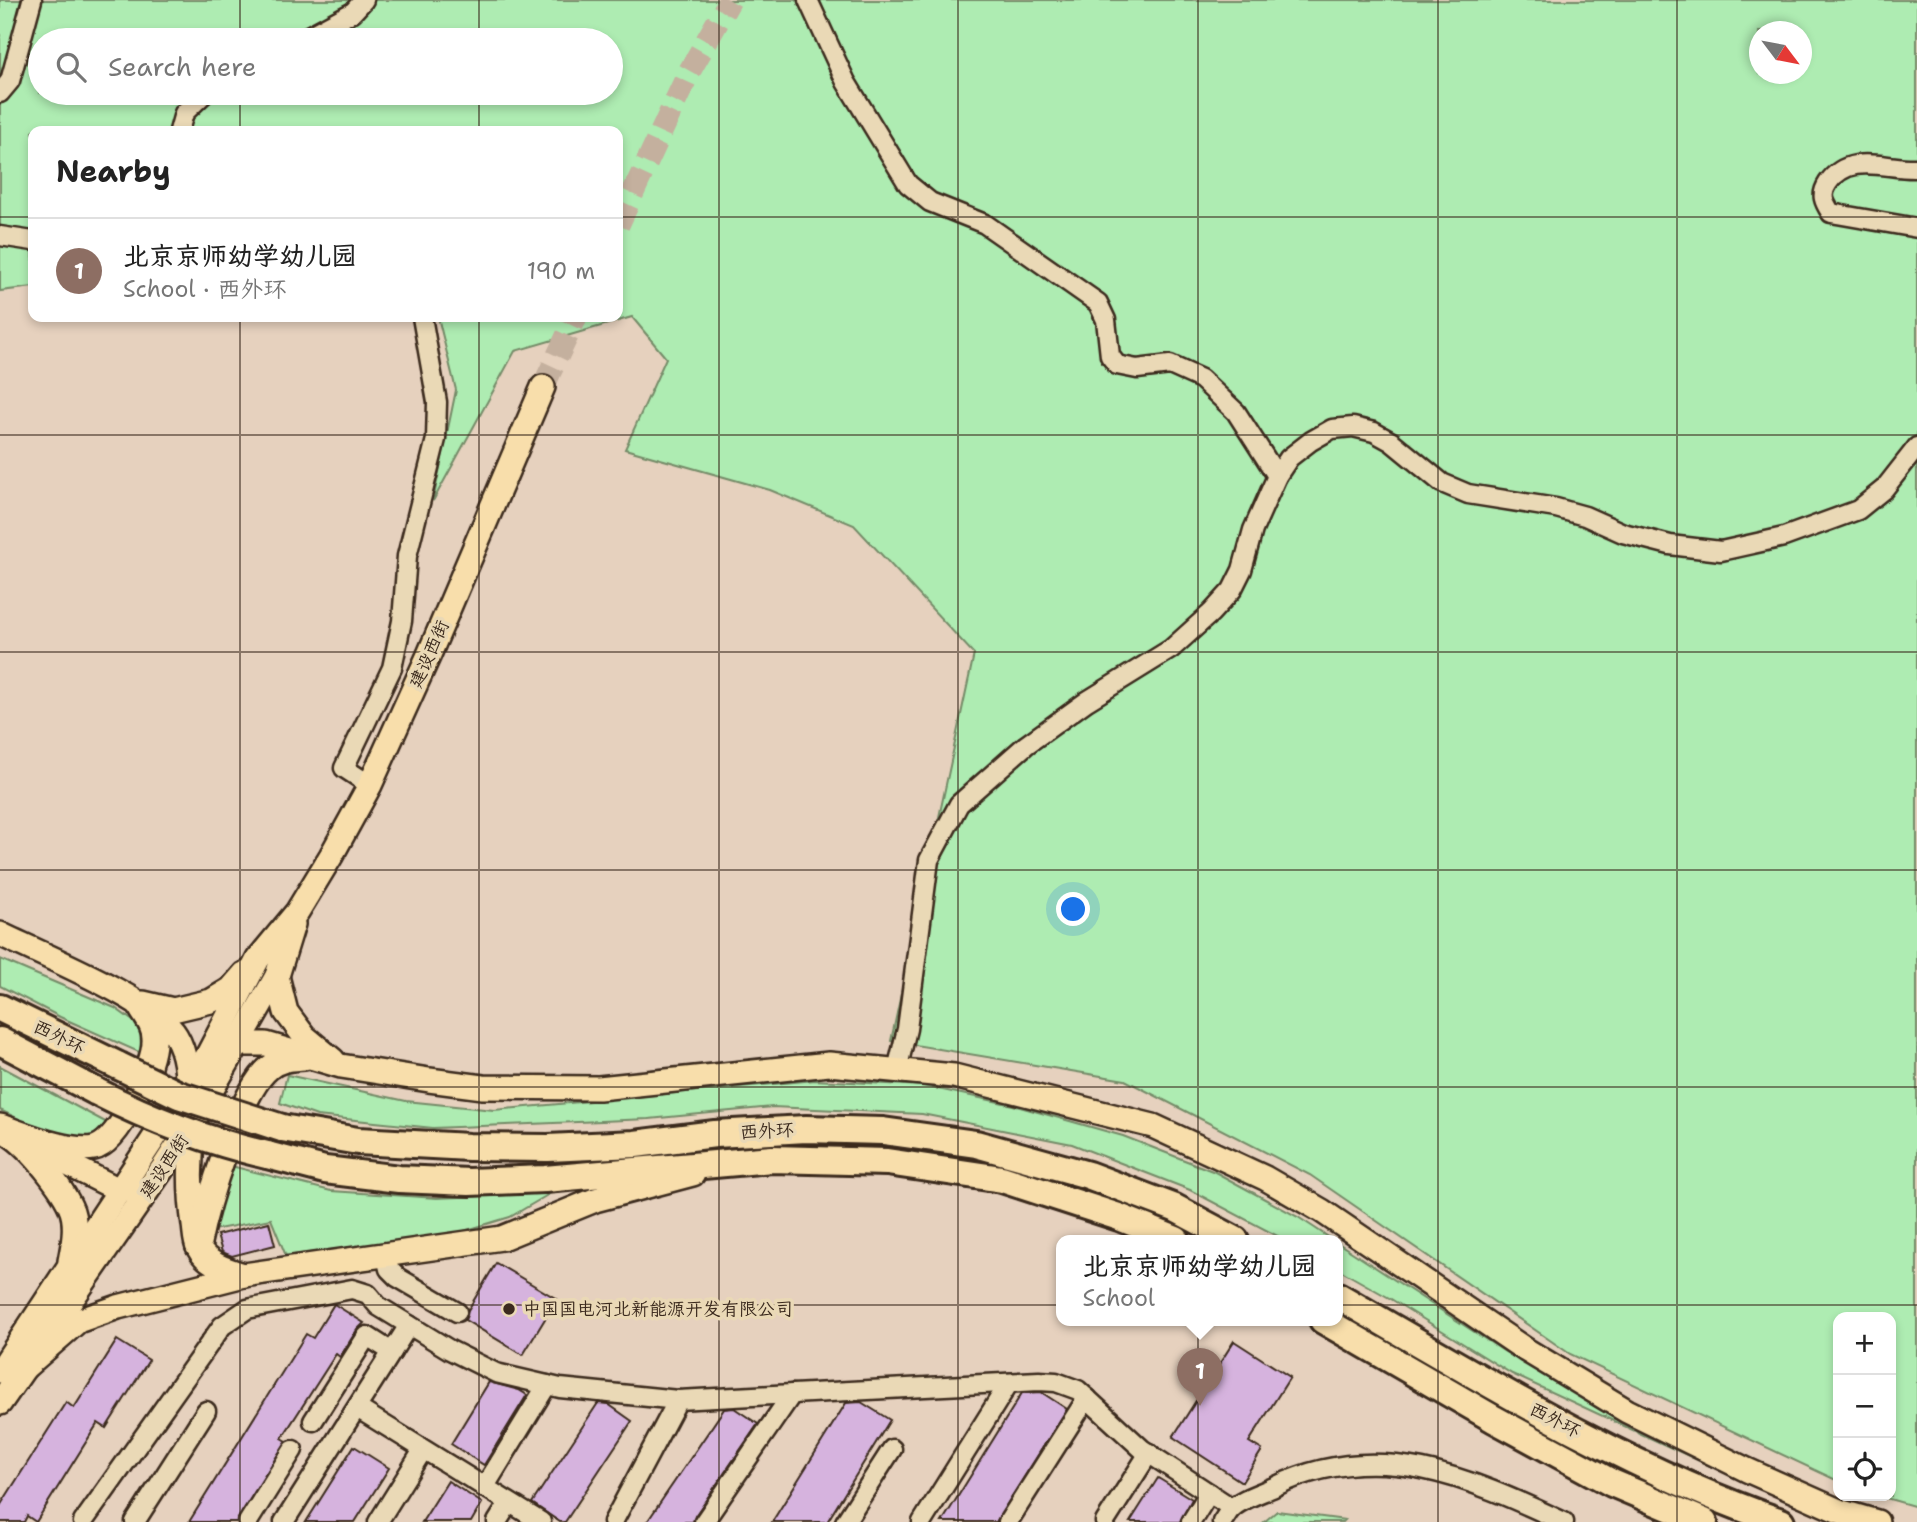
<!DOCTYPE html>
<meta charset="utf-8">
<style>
:root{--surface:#fff;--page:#f6f6f6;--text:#222;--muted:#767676;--line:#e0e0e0;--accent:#1a73e8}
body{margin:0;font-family:"Shantell Sans","LXGW WenKai TC",sans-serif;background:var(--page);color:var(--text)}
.controls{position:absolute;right:21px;bottom:21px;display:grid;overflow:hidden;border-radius:14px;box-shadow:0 4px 10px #0003}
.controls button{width:63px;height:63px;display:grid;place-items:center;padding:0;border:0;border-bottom:2px solid var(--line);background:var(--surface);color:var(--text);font:35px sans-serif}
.compass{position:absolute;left:1749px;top:21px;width:63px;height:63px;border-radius:50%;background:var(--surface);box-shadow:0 4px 10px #0003;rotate:122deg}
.you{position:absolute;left:1074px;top:910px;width:24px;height:24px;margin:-18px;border:5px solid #fff;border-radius:50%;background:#1a73e8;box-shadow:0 0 0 10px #1a73e833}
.badge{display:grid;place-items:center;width:46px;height:46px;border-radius:50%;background:var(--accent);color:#fff;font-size:23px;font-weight:700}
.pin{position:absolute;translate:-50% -58px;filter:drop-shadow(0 2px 4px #0008)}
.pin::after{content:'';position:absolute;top:37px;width:24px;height:21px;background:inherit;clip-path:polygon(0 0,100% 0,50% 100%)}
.popup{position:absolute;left:1056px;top:1235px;width:287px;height:91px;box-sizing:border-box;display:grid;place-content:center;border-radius:14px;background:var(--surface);filter:drop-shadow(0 2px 5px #0005);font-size:23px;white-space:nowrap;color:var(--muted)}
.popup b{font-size:26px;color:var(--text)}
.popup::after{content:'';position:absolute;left:50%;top:100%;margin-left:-14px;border:14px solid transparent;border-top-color:var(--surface)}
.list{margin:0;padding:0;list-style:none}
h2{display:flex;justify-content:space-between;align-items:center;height:91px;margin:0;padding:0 28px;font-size:30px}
h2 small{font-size:23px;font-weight:400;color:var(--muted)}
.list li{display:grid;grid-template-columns:46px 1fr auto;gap:21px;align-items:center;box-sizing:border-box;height:105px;padding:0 28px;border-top:2px solid var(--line)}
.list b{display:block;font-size:26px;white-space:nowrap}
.list p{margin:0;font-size:23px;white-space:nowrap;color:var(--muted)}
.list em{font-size:23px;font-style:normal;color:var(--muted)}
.icon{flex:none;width:38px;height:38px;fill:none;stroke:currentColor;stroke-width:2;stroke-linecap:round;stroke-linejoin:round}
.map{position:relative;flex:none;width:1917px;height:1522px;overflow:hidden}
.search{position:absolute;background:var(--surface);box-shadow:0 4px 10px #0003;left:28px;top:28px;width:595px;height:77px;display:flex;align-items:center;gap:18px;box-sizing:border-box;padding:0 24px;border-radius:38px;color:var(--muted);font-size:26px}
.panel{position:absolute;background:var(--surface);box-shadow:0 4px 10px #0003;left:28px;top:126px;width:595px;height:196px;border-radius:14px}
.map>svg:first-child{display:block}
.green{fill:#aeecb2;stroke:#748b68;stroke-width:2;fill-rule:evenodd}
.building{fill:#d6b3de;stroke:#3b2a1e;stroke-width:2}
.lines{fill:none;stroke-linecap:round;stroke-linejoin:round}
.major-tunnel{stroke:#c4b09e;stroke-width:23;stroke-dasharray:23 11;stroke-linecap:butt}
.minor-casing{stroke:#3b2a1e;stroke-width:23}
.major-casing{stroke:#3b2a1e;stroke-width:28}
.highway-casing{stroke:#3b2a1e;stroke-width:32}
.minor{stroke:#ead9b6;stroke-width:18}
.major{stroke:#f8deab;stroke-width:23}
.highway{stroke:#f8deab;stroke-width:26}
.highway-bridge-casing{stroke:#3b2a1e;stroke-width:32;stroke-linecap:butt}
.highway-bridge{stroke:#f8deab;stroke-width:26}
.grid{fill:none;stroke:#3b2a1e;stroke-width:2;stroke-opacity:0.55}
.poi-dot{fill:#3b2a1e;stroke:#ead9b6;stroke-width:2.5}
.labels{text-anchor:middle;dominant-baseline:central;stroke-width:7;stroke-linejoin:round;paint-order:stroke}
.street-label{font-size:18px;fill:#3b2a1e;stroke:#ead9b6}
.poi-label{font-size:18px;fill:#3b2a1e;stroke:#ead9b6;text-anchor:start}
</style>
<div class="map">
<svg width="1917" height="1522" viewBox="0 0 1917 1522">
<rect width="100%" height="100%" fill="#e6d1be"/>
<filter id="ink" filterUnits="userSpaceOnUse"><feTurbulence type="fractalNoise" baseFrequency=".0143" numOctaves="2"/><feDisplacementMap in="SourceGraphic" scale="14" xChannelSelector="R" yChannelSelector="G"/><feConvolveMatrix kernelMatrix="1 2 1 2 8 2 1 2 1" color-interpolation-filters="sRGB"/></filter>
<g filter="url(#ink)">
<!-- green -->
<g class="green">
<path d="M0,0H1917V1507L1879,1496H1891V1317H1838V1481L1570,1354L1310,1175L1125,1080L891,1041L974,654L854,525L770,490L625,449L666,358L632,317L515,351L433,501L456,390L438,317H618V131H33V287L0,291ZM1759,32H1801V74H1759ZM40,40H611V93H40Z"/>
<path d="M0,959L115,1008L140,1026L141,1053L60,1017L0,986Z"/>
<path d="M0,1066L111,1125L87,1143L61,1139L0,1110Z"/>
<path d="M287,1075L406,1101L494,1110L815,1080L924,1086L1013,1105L1123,1136L1215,1172L1298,1217L1333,1240H1285L1190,1190L1072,1144L922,1114L773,1107L649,1119L433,1128L317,1116L280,1103Z"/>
<path d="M227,1165L331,1191L437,1198L551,1193L510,1217L457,1233L286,1256L271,1219L213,1230Z"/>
<path d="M1338,1243L1505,1352L1745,1482L1512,1374L1391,1299L1338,1269Z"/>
<path d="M1277,1511L1345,1520L1343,1522H1264Z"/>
</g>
<!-- building -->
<g class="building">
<path d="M269,1222L275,1245L232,1256L222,1252L217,1235Z"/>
<path d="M496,1263L557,1299L523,1355L465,1320L468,1310Z"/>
<path d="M334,1304L364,1323L357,1330L340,1357L336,1354L282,1438L287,1441L236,1522H189L306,1334L313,1338Z"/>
<path d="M117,1340L149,1360L106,1428L98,1423L36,1522L27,1516L24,1522H0V1506L66,1402L74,1408Z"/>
<path d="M1234,1341L1290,1377L1249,1442L1262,1450L1242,1482L1173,1437Z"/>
<path d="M489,1382L519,1390L527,1395L484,1465L451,1444Z"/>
<path d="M1041,1392L1067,1409L996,1522H942L1022,1393Z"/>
<path d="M861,1402L890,1420L827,1522H772L846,1403Z"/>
<path d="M598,1403L608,1404L632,1421L565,1522H560L532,1503Z"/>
<path d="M734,1408L758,1424L695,1516L693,1522H647L724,1409Z"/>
<path d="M354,1446L389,1468L355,1522H306Z"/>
<path d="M1158,1478L1192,1499L1180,1522H1130Z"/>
<path d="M448,1481L482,1503L471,1522H422Z"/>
</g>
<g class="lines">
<!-- major-tunnel -->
<g class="major-tunnel">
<path d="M618,225L689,72L730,0"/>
<path d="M543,387L576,317"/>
</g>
<defs>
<g id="minor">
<path d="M808,0L846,82L908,184L930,202L985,224L1098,303L1106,320L1110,356L1117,365L1137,369L1170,365L1201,379L1236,412L1277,476"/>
<path d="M301,40L353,12L364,0"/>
<path d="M0,93L10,81L32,0"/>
<path d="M179,131L184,113L205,93"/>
<path d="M1917,168C1887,170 1850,151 1828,183C1820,195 1824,202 1831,213L1917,228"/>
<path d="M0,236L33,241"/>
<path d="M370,785L344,768L392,668L402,621L407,556L436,439L437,402L422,317"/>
<path d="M897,1070L907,1029L929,860L959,804L1026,745L1087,701L1171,649L1211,613L1232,590L1242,570L1253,530L1277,476L1289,458L1311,441L1332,429L1353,427L1374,432L1392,442L1442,483L1468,494L1556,508L1585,516L1623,533L1670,545L1721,551L1784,537L1858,510L1884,489L1917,447"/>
<path d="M386,1256L389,1269L397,1277L457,1312"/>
<path d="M678,1400L1039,1381L1056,1382L1078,1390L1142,1449L1232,1508"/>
<path d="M357,1408L541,1522"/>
<path d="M313,1421L367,1336L392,1352"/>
<path d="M484,1488L547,1385"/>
<path d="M83,1522L222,1326L247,1309L352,1289L368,1294L378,1306L450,1350L496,1373L560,1388L678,1400L613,1522"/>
<path d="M135,1522L206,1411"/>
<path d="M248,1522L293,1450"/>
<path d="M284,1522L409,1325"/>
<path d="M378,1522L423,1450"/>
<path d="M497,1522L509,1503"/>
<path d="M704,1522L792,1394"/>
<path d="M845,1522L892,1449"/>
<path d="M922,1522L1009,1383"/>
<path d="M1008,1522L1087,1398"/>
<path d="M1105,1522L1149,1453"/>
<path d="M1191,1522L1209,1493"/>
<path d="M1222,1522C1225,1518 1228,1512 1231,1509C1241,1499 1261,1493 1274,1487C1376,1436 1469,1478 1564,1522"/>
</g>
<g id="major">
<path d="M0,934C40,954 155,1000 176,1036C185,1051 189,1076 186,1093"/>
<path d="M277,976L286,1012L304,1036L333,1060"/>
<path d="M143,1003L173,1010L211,1001L231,989L244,974"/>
<path d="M203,1064L222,1048L239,1044H266L341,1066L429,1080L483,1087L599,1088L829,1064L954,1076L1153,1126L1265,1178L1322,1211L1526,1350L1627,1411L1747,1470L1839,1511L1877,1522"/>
<path d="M0,1126C24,1134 69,1153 94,1148C120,1143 156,1062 154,1039C154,1027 147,1019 141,1009"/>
<path d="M194,1126C189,1160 189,1191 194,1225C195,1231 195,1241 198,1247C206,1264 228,1270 244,1275"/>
<path d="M9,1134C29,1146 64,1189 72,1211C77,1226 73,1246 70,1261"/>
<path d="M34,1147L119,1190H133"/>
<path d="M198,1247C206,1207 239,1092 269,1068C280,1059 291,1059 304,1058"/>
<path d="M23,1369L78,1321L118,1307L244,1275L502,1238L595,1200L693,1174"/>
<path d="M0,1371L203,1064L258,959L297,912L331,856L370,785L428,657L543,387"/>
<path d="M0,1403L163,1168L195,1119L277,976L293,924"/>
</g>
<g id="highway">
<path d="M0,1008L119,1066"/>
<path d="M0,1041L97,1092"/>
<path d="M282,1128L358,1141L469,1147L548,1148L635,1144L715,1134L806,1129L883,1131L976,1144L1088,1175L1175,1208L1235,1240"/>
<path d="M267,1155L325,1170L399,1179L469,1182L545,1179L772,1159L887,1162L1002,1179L1119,1217L1176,1240"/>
<path d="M1338,1296C1482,1379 1624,1468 1781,1522"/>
<path d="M1323,1320L1494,1419L1612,1483L1704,1522"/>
</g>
</defs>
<!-- minor casing -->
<use href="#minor" class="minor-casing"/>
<!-- major casing -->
<use href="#major" class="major-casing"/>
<!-- highway casing -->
<use href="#highway" class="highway-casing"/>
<!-- minor -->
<use href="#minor" class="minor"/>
<!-- major -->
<use href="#major" class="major"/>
<!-- highway -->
<use href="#highway" class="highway"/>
<defs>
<g id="highway-bridge">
<path d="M119,1066L179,1095L282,1128"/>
<path d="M97,1092C152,1120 207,1141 267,1155"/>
</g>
</defs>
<!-- highway-bridge casing -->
<use href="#highway-bridge" class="highway-bridge-casing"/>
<!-- highway-bridge -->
<use href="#highway-bridge" class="highway-bridge"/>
</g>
</g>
<!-- grid -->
<path class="grid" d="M240,0V40M479,0V40M719,0V1522M958,0V1522M1198,0V1522M1438,0V1522M1677,0V1522M240,93V131M479,93V131M0,217H33M618,217H1917M240,317V1522M479,317V1522M0,435H1917M0,652H1917M0,870H1917M0,1087H1917M0,1305H1917"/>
<!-- markers -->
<circle class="poi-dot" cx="509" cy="1309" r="7"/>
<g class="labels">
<!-- street labels -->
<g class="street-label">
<text transform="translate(429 654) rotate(-66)">建设西街</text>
<text transform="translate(59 1037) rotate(26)">西外环</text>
<text transform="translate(767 1131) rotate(-3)">西外环</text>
<text transform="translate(164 1166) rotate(-56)">建设西街</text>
<text transform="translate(1555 1420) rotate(27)">西外环</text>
</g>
<!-- poi labels -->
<g class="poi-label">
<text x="523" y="1309">中国国电河北新能源开发有限公司</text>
</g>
</g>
</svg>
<div class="controls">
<button>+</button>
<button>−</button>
<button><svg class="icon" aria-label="locate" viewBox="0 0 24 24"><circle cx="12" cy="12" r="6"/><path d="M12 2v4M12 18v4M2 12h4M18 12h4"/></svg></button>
</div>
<svg class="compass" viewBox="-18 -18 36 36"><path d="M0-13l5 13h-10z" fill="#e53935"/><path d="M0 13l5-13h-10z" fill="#767676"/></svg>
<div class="you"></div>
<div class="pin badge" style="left:1200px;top:1406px;background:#8d6e63">1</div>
<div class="popup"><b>北京京师幼学幼儿园</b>School</div>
<div class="search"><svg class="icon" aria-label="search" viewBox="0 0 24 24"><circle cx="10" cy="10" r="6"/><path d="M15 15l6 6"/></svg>Search here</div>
<section class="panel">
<h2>Nearby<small></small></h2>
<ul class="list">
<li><span class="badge" style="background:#8d6e63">1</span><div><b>北京京师幼学幼儿园</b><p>School · 西外环</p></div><em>190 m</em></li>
</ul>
</section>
</div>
